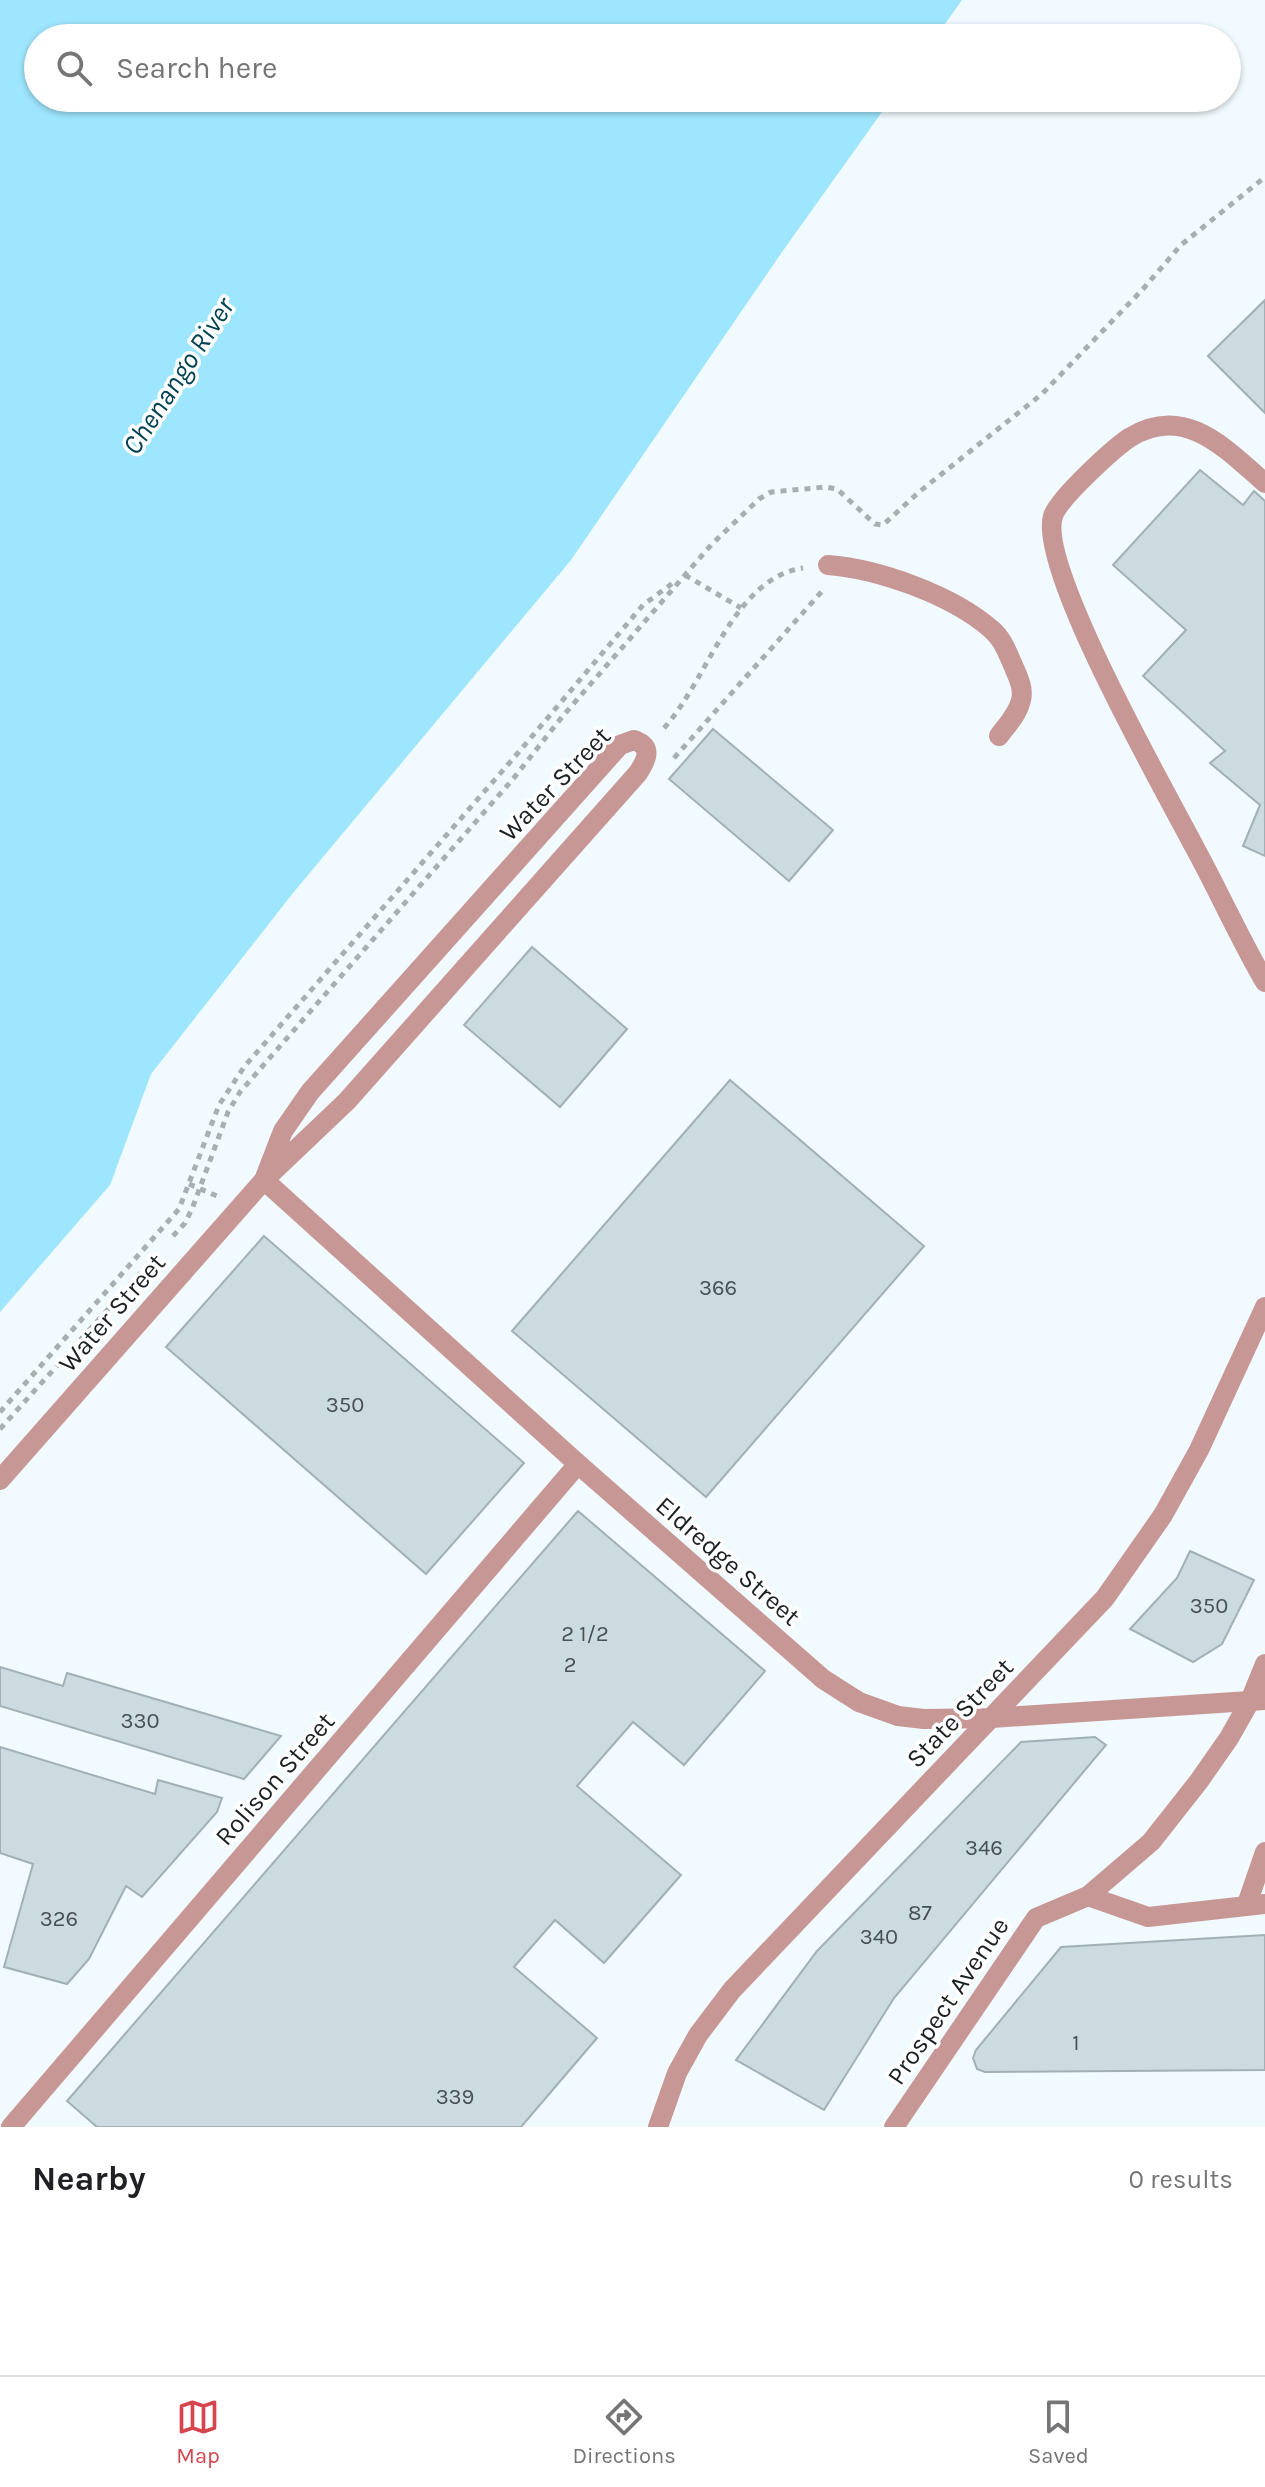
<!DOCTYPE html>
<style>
:root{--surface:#fff;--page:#f6f6f6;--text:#202124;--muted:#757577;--line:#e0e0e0;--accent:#d5454e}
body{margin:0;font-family:Karla,sans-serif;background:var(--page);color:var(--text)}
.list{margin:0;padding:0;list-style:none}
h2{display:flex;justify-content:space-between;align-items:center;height:104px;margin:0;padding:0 32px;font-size:34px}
h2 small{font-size:26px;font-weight:400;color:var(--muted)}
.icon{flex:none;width:44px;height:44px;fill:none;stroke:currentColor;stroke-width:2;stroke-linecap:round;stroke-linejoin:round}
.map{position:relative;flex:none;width:1265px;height:2127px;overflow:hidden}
.search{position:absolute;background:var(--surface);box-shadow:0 2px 6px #0004;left:24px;right:24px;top:24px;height:88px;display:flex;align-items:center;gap:20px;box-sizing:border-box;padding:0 28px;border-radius:44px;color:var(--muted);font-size:30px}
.sheet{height:248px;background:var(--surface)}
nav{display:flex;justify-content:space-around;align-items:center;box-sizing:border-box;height:112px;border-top:2px solid var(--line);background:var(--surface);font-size:22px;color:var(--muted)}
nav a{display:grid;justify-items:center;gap:4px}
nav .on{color:var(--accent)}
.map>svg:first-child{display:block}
.water{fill:#9ee6fd}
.building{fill:#cbdbe0;stroke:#a1b0b5;stroke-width:2}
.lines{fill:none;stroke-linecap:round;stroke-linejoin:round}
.path{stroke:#a7afb2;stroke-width:5;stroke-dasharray:6 6;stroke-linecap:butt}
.minor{stroke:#c79795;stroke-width:20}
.labels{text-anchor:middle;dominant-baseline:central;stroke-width:7;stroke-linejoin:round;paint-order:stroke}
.number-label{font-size:22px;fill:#475052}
.street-label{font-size:26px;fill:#1b2123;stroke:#fff}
.water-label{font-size:28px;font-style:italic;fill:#014353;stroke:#fff}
</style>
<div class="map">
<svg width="1265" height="2127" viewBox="0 0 1265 2127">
<rect width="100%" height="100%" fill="#f1fafe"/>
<!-- water -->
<path class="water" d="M0,0H962L935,38H38V98H892L782,252L571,560L293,893L151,1074L110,1185L0,1312Z"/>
<!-- building -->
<g class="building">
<path d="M1265,300V413L1208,356Z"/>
<path d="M1200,470L1243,505L1254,491L1265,501V856L1243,846L1260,805L1210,763L1225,751L1143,676L1186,630L1113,565Z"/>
<path d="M713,729L833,830L789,881L669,779Z"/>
<path d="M532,947L627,1029L560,1107L464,1025Z"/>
<path d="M730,1080L924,1246L706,1497L512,1331Z"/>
<path d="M264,1236L524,1463L426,1574L166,1347Z"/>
<path d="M578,1511L765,1671L684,1765L633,1722L577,1786L681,1875L604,1963L555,1920L514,1967L597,2038L521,2127H97L67,2101Z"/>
<path d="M1190,1551L1254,1580L1222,1644L1193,1662L1130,1629L1177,1578Z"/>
<path d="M0,1667L63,1686L67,1673L281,1736L244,1779L0,1706Z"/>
<path d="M1095,1737L1106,1745L894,1998L824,2110L736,2060L817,1951L1021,1742Z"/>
<path d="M0,1747L155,1794L158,1780L222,1798L217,1812L142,1897L126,1886L89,1959L67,1984L4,1967L33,1864L0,1853Z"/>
<path d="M1265,1935V2070L985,2072L977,2069L973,2058L976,2050L1061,1947Z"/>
</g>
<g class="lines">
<!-- path -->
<g class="path">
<path d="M685,575L741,608"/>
<path d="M664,728C708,680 733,578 803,568"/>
<path d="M674,758L824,589"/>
<path d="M189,1184L217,1196"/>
<path d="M173,1236L185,1223L192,1209L228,1112L240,1092L513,779L562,717L711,545L759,499L771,492L826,487L837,489L875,524L883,525L919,492L1042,394L1143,289L1181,245L1265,177"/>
<path d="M0,1412L179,1209L219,1105L244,1067L518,753L643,605L677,580"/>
<path d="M0,1429L156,1256"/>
</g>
<!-- minor -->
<g class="minor">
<path d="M1265,483C1225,448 1184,403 1129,438C1113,449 1059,498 1053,516C1037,567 1166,792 1195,848C1219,892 1240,939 1265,982"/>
<path d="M828,565C879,569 952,595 991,629C1003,639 1007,652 1013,665C1018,677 1024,688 1021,700C1018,714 1007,725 999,736"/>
<path d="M264,1180L578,1464L823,1679L859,1702L898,1716L924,1719L991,1718L1265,1700"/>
<path d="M0,1480L264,1180L347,1101L638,773C647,759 653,747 634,740L620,745L310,1092L283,1131L264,1180"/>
<path d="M1088,1896L1148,1917L1265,1904"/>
<path d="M1247,1904L1265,1852"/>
<path d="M11,2127L578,1464"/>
<path d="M658,2127L677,2073L698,2035L732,1990L1105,1598L1163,1515L1199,1450L1265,1307"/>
<path d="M894,2127L1036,1918L1088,1896L1151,1842L1199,1781L1229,1738L1250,1701L1265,1664"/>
</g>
</g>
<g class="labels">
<!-- number labels -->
<g class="number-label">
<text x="718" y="1288">366</text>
<text x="345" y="1405">350</text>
<text x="1209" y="1606">350</text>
<text x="585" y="1634">2 1/2</text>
<text x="570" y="1665">2</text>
<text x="140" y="1721">330</text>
<text x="984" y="1848">346</text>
<text x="920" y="1913">87</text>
<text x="59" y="1919">326</text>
<text x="879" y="1937">340</text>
<text x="1076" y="2043">1</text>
<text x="455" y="2097">339</text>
</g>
<!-- street labels -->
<g class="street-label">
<text transform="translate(555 784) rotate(-46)">Water Street</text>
<text transform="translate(112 1313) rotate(-49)">Water Street</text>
<text transform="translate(728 1561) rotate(41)">Eldredge Street</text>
<text transform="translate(960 1713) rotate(-46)">State Street</text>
<text transform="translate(275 1779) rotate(-49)">Rolison Street</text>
<text transform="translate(948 2001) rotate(-56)">Prospect Avenue</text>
</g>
<!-- water labels -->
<g class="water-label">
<text transform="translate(178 376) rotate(-57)">Chenango River</text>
</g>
</g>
</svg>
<div class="search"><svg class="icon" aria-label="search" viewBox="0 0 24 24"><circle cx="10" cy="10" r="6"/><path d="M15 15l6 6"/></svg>Search here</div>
</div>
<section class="sheet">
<h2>Nearby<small>0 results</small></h2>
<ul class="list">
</ul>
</section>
<nav>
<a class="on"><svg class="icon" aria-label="map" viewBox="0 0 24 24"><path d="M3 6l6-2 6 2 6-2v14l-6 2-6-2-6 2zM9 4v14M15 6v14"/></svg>Map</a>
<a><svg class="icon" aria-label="directions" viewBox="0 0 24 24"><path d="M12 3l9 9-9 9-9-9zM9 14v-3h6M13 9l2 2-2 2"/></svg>Directions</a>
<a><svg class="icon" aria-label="saved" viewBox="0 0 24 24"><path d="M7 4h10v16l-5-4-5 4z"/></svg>Saved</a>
</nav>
